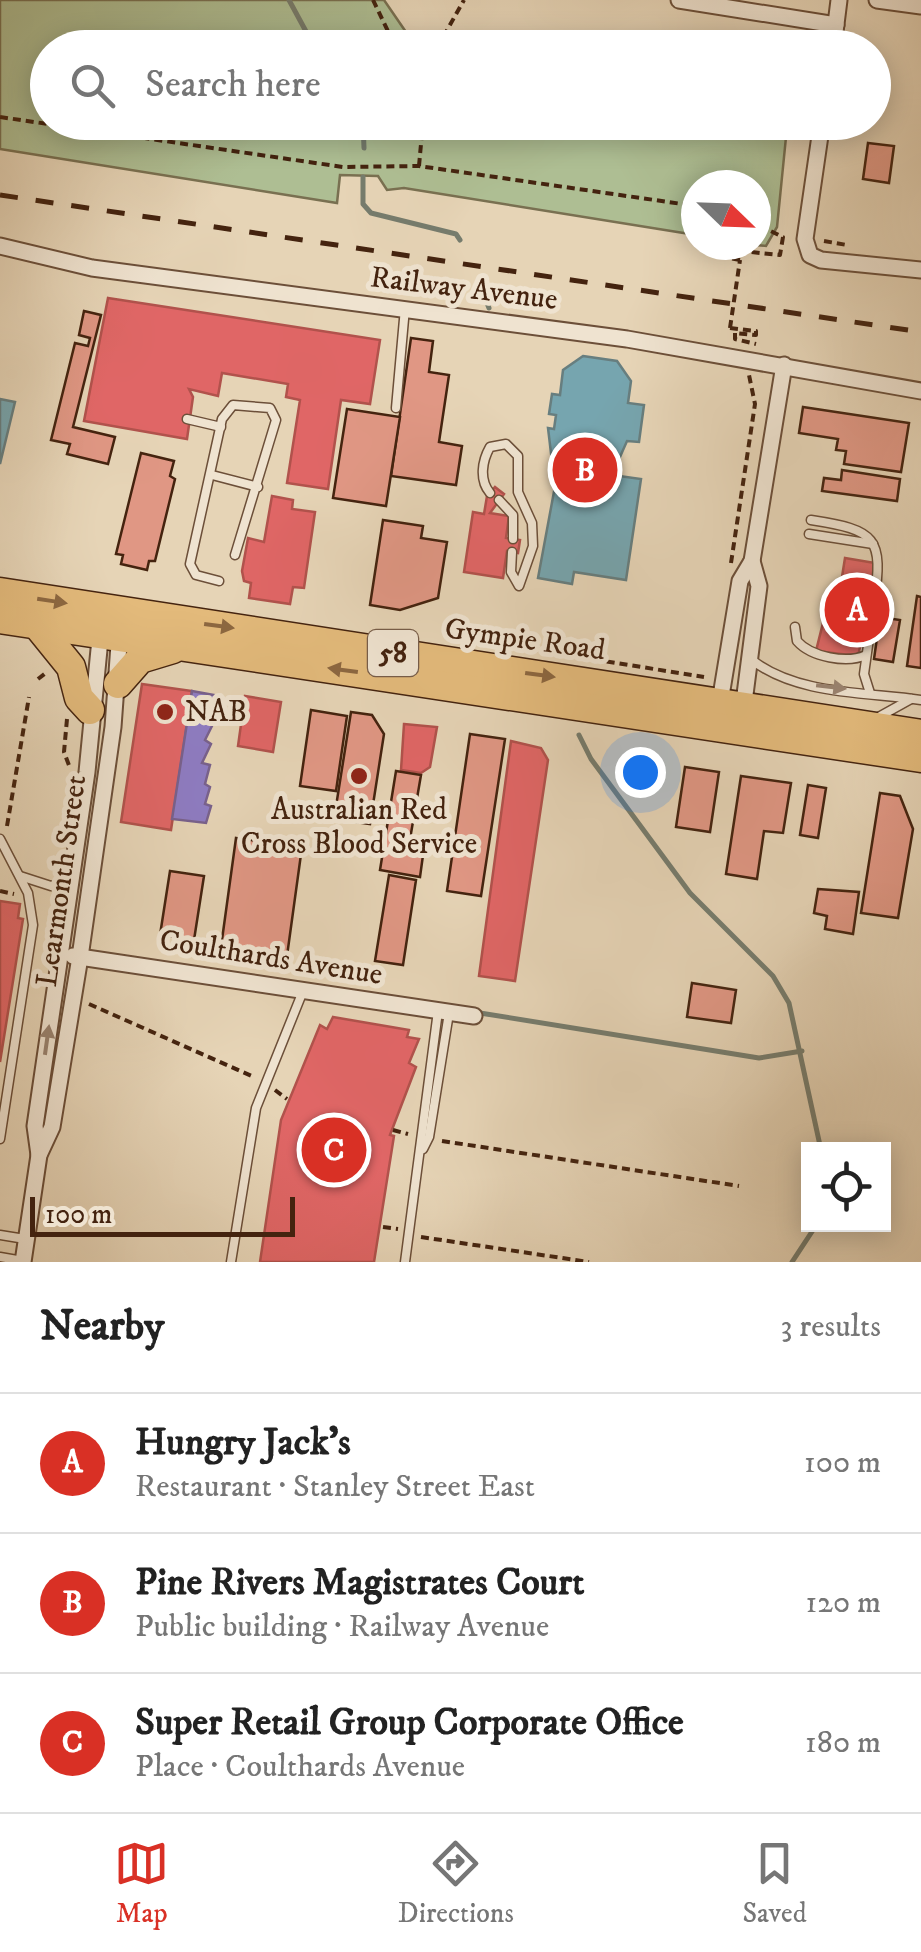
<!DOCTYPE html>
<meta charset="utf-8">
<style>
:root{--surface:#fff;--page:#f6f6f6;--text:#222;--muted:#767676;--line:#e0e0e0;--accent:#d93025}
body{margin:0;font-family:"IM FELL DW Pica",serif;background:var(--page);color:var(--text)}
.controls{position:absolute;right:30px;bottom:30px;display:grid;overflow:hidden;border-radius:0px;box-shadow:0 5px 25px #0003}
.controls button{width:90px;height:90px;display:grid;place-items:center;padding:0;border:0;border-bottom:2px solid var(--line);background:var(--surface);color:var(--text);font:50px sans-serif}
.compass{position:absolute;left:681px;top:170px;width:90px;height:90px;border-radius:50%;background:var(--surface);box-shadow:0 5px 25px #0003;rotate:113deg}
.scale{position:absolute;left:30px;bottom:25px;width:265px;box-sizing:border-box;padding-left:10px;border:5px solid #44230f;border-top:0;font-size:28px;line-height:35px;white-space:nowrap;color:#44230f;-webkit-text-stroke:8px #efe3d0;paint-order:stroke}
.you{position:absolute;left:640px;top:772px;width:35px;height:35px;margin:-25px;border:8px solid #fff;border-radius:50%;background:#1a73e8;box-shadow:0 0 0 15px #1a73e833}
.badge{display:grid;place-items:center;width:65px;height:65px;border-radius:50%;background:var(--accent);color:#fff;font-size:32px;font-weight:700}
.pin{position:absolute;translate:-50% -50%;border:5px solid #fff;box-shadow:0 2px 10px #0006}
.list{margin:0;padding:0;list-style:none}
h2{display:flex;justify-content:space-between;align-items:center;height:130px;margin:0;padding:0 40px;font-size:42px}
h2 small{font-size:32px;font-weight:400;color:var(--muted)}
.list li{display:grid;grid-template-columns:65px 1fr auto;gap:30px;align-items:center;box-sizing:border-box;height:140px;padding:0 40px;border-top:2px solid var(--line)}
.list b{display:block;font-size:38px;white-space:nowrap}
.list p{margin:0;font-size:32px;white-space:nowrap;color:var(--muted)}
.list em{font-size:32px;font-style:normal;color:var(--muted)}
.icon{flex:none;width:55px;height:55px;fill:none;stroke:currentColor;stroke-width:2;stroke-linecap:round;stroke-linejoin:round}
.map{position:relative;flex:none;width:921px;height:1262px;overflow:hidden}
.search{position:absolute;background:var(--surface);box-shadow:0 5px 25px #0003;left:30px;right:30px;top:30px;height:110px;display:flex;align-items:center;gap:25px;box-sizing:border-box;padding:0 35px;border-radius:55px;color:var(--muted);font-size:38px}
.sheet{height:550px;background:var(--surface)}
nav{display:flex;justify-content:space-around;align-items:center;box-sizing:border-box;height:140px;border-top:2px solid var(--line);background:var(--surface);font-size:28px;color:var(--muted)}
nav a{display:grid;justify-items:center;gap:5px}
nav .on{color:var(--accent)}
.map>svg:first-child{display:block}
.green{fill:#aebe93;stroke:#797051;stroke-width:2.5}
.shops{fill:#e06666;stroke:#b1524c;stroke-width:2.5}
.offices{fill:#8e7cc3;stroke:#78618d;stroke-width:2.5}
.public{fill:#76a5af;stroke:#677e7f;stroke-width:2.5}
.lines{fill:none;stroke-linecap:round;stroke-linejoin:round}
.stream{stroke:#767c6d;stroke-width:5}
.building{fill:#e09784;stroke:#44230f;stroke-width:2.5}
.lane-casing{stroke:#6c4f39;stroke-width:11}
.street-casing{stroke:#6c4f39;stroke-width:19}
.highway-casing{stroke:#44230f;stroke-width:31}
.path{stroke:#44230f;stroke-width:4;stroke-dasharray:8 5;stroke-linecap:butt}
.lane{stroke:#efe3d0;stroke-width:8}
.street{stroke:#efe3d0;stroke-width:15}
.highway{stroke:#e3ba7b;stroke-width:28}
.rail{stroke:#44230f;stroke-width:5;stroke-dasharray:18 18;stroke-linecap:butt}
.path-bridge{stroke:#44230f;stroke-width:4;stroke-dasharray:8 5;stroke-linecap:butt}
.oneway{fill:#8c6740}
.oneway2{fill:#9a8370}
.poi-dot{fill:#8f2418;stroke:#efe3d0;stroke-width:4}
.labels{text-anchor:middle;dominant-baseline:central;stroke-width:10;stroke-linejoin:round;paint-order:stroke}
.shield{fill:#efe3d0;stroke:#775d49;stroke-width:2.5}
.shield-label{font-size:28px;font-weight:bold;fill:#44230f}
.street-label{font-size:30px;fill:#44230f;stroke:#efe3d0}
.poi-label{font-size:30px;fill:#44230f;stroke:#efe3d0;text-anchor:start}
</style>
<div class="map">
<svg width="921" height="1262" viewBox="0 0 921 1262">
<rect width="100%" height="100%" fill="#e6d4b6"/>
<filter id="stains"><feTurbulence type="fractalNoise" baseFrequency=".002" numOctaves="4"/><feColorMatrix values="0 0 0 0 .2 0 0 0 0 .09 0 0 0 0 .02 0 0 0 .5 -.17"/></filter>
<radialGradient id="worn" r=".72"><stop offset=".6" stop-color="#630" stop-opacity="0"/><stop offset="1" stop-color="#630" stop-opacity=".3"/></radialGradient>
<!-- green -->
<path class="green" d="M0,0H384L406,32L426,47L48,48V122L683,123L786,137L777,227L766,246L756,245V185H696V235L404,188L387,190L378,176L340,175L337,203L0,149Z"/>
<!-- shops -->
<g class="shops">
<path d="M108,298L380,340L370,404L341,400L328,489L287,483L300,400L286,397L288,384L222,373L218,396L189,389L193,397L187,439L84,421Z"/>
<path d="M495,487L504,494L490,513L509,516L506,538L520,540L518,553L507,551L503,578L464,572L473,512L484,514L487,496Z"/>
<path d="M272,496L293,500L292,509L315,512L304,588L293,587L290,604L249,598L251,583L244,581L242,571L248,538L264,542Z"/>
<path d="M845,558L875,563L870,602L878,603L876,618L867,616L858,656L816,651L824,619L835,621Z"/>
<path d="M142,684L192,691L171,830L121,822Z"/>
<path d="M245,696L281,702L273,752L238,746Z"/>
<path d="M404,724L437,727L430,767L421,773L401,770Z"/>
<path d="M511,741L541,748L548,760L515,981L479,976Z"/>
<path d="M0,901L20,904L18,918L23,919L0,1062Z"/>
<path d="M333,1017L409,1030L407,1037L419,1039L409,1063L416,1067L390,1135L394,1136L374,1262H260L281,1120L320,1025L327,1029Z"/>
</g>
<!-- offices -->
<path class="offices" d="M192,691L219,696L209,716L215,720L205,740L211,744L202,763L210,765L205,784L210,787L205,804L211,806L206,823L172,819Z"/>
<!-- public -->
<g class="public">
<path d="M583,356L617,361L631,381L628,403L644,405L639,442L627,441L612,475L641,479L626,580L574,572L572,584L538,578L558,470H553L548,428L554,429L556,415L549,414L552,394L560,395L563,370Z"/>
<path d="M0,399L15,402L0,464Z"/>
</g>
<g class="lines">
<!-- stream -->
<g class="stream">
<path d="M289,0L315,48"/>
<path d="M363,122L364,148"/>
<path d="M363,177V204L371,213L456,234L460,240"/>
<path d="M483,293L489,308"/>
<path d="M579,735L591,759L690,893L773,976L789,1003L821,1150"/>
<path d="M480,1013L759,1058L802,1051"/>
<path d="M792,1262L817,1224"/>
</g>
</g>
<!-- building -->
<g class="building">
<path d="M868,143L894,146L889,183L863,179Z"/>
<path d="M84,311L101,315L73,427L115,437L108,464L67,454L70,444L51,440L75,343L88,346L90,338L79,335Z"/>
<path d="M411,338L433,341L429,372L449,375L439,442L462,446L456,485L391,476Z"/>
<path d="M803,407L909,423L901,472L844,464L846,451L836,450L838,439L799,433Z"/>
<path d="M347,409L400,417L386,506L333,498Z"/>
<path d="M141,453L174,461L170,476L175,479L155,561H149L147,570L121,564L123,555L116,554Z"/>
<path d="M842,470L900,479L897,501L822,491L824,478L841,480Z"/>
<path d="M383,520L423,526L421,538L447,542L438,598L400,610L370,605Z"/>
<path d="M917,596L921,597V668L907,666Z"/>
<path d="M880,617L900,620L893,662L874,659Z"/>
<path d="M311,710L347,716L336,791L300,786Z"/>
<path d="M351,712L372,715L384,734L370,824L334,819Z"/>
<path d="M470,734L505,739L481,896L447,891Z"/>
<path d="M685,767L719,772L710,832L676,827Z"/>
<path d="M396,771L421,775L409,845L424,848L420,877L380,870Z"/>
<path d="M741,776L791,783L783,833L764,831L757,879L726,874Z"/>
<path d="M808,785L826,788L818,838L800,835Z"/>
<path d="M880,793L900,796L913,829L898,918L861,913Z"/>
<path d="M236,838L302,847L287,956L221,947Z"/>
<path d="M170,871L204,876L194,940L160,935Z"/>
<path d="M389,875L416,880L403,965L375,961Z"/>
<path d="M818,889L859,892L853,934L825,929L827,916L814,913Z"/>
<path d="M692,983L736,990L731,1023L687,1017Z"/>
</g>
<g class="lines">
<defs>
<g id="lane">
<path d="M396,408L405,308"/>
<path d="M187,419L221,427"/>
<path d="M212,475L258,487"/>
<path d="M490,493C479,480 482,461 490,447L506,444L518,456V492L532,523L533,546L519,586L511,572L512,552"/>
<path d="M499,500L513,515V539"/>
<path d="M811,520C876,530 884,537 874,603"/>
<path d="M809,534L873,544"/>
<path d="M219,581L196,575L190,564L222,419L233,405L270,408L276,420L235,555"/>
<path d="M795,627L797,641C811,657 847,664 866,655"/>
<path d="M752,660C797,695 866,692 921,700"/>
<path d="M870,693L864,674L872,617"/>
<path d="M875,719L911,699"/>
<path d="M0,839L28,893L33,925L0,1139"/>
<path d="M20,876L51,886L69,883"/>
<path d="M423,1149L429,1137L449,1013"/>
<path d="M0,1235L25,1239"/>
<path d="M0,1257L23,1261"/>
<path d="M231,1262L256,1108L303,991"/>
<path d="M405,1262L438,1011"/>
</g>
<g id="street">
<path d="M679,0L836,25"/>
<path d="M877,0L921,6"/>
<path d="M833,48L839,0"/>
<path d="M822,122L805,239L810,255L821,260L921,270"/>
<path d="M0,246L92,268L627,339L921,391"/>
<path d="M719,708L740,581L752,561L784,365"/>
<path d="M743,710L759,586L752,561"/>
<path d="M73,956L474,1016"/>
<path d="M39,1155L35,1126L87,772L101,629"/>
<path d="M23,1262L39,1155L52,1127L80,957L113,727L120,631"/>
</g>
<g id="highway">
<path d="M0,592L921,734"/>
<path d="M0,619L921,758"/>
<path d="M37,625L71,667L79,698L90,710"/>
<path d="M118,684L140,659L173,649"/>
</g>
</defs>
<!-- lane casing -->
<use href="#lane" class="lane-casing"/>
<!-- street casing -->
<use href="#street" class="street-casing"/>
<!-- highway casing -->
<use href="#highway" class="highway-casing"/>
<!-- path -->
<g class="path">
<path d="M373,0L396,48"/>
<path d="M437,48L464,0"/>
<path d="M0,117L343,167L419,166L696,206"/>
<path d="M419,166L423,122"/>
<path d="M824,241L847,245"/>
<path d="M740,260L730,258L731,250L780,255L783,237L756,224"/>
<path d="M730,328L756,331V335L735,333"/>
<path d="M735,333V339L756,344"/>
<path d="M731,563L755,404L749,375"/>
<path d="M504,645L704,677"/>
<path d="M38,679L47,672"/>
<path d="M67,719L64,752L70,768"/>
<path d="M7,826L29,697"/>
<path d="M0,891L14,894"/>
<path d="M89,1004L254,1077"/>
<path d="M275,1090L287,1099"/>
<path d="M393,1130L408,1134"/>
<path d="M442,1141L739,1186"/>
<path d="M383,1227L398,1229"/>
<path d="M421,1237L589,1262"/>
</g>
<!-- lane -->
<use href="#lane" class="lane"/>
<!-- street -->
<use href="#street" class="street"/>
<!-- highway -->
<use href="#highway" class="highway"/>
<!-- rail -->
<path class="rail" d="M0,195L921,332"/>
<!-- path-bridge -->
<path class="path-bridge" d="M730,328L740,260"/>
</g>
<!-- one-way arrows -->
<defs><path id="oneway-solid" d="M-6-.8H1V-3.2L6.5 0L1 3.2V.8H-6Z" transform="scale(2.5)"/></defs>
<g class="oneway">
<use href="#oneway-solid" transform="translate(52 601) rotate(9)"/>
<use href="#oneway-solid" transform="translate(219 626) rotate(8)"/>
<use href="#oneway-solid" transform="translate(343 670) rotate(-172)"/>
<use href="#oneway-solid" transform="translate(540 675) rotate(8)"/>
</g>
<g class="oneway2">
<use href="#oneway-solid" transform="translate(831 687) rotate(7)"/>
<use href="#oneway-solid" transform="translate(47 1040) rotate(-82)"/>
</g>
<!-- markers -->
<g class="poi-dot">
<circle cx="165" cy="712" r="10"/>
<circle cx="359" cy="776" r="10"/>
</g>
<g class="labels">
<!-- shield labels -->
<rect class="shield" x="368" y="630" width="50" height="46" rx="8"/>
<g class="shield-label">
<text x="393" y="653">58</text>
</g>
<!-- street labels -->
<g class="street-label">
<text transform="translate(464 289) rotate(7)">Railway Avenue</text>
<text transform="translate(525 640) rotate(8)">Gympie Road</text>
<text transform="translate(62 881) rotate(-82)">Learmonth Street</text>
<text transform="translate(271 958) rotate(9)">Coulthards Avenue</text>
</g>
<!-- poi labels -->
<g class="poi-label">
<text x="185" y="712">NAB</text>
<text x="359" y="810" text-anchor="middle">Australian Red<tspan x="359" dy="34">Cross Blood Service</tspan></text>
</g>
</g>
<rect width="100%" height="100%" filter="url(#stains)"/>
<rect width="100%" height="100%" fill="url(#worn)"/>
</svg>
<div class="controls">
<button><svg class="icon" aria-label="locate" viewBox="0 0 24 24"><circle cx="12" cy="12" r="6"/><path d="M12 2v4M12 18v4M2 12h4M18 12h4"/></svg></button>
</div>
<svg class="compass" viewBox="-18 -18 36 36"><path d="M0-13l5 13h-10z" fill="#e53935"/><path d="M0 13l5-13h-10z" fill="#767676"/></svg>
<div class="scale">100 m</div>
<div class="you"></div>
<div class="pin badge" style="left:857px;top:610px">A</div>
<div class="pin badge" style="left:585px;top:470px">B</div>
<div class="pin badge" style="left:334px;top:1150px">C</div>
<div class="search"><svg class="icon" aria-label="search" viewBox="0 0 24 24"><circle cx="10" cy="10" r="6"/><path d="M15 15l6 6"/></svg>Search here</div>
</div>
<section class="sheet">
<h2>Nearby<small>3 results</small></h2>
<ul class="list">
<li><span class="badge">A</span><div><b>Hungry Jack's</b><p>Restaurant · Stanley Street East</p></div><em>100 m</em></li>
<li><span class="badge">B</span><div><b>Pine Rivers Magistrates Court</b><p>Public building · Railway Avenue</p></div><em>120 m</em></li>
<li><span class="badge">C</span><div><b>Super Retail Group Corporate Office</b><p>Place · Coulthards Avenue</p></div><em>180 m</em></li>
</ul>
</section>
<nav>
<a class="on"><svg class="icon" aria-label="map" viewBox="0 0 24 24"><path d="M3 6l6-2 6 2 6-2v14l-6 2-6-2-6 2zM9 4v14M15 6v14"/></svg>Map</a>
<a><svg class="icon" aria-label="directions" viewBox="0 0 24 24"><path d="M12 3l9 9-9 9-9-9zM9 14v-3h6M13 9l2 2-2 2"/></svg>Directions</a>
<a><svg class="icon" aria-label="saved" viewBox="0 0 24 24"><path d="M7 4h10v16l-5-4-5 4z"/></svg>Saved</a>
</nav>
